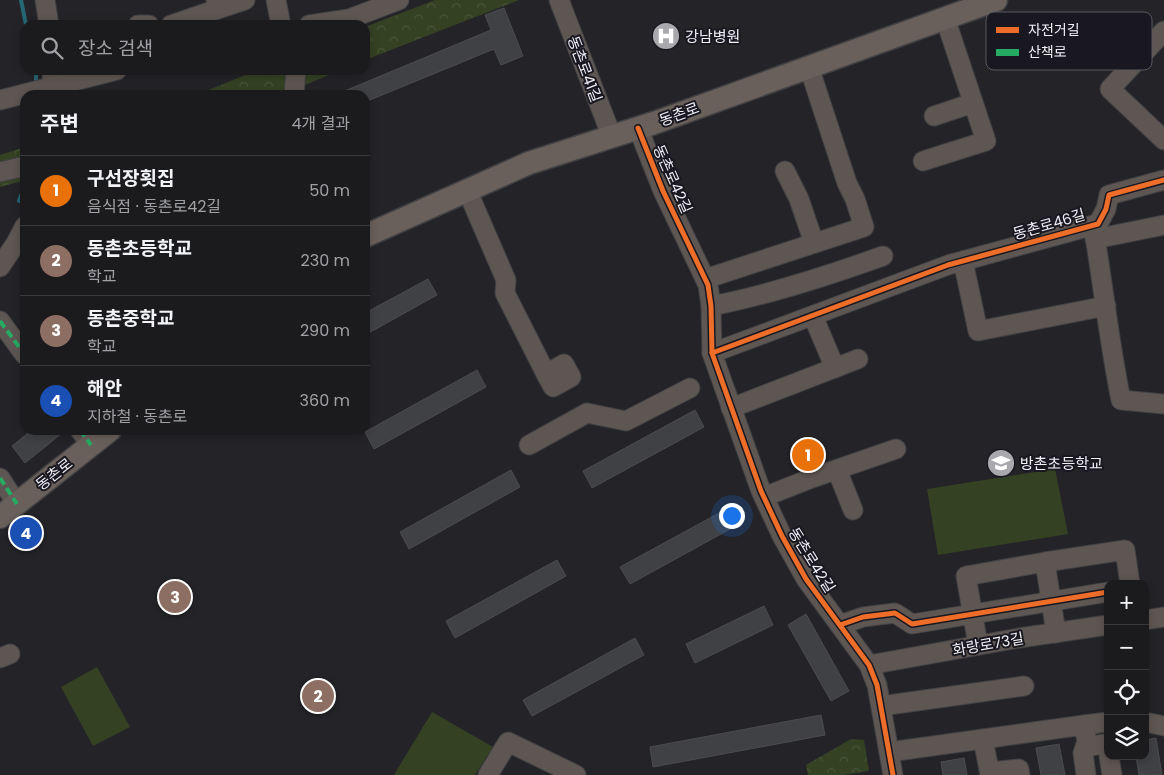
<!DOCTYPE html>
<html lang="ko">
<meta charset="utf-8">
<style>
:root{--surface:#1b1b1e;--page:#242427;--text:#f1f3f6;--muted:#a0a1a4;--line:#39393c;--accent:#db2777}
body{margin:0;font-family:Poppins,"Noto Sans KR",sans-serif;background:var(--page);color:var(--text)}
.controls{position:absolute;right:15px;bottom:15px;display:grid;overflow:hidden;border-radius:10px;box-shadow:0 2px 8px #0003}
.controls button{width:45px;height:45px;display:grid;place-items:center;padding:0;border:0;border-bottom:1px solid var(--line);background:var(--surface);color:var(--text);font:25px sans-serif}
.you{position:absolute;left:731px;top:515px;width:18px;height:18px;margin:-12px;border:4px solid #fff;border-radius:50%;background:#1a73e8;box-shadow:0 0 0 8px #1a73e833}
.badge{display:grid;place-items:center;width:32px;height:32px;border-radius:50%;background:var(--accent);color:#fff;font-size:16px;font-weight:700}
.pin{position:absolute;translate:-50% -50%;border:2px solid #fff;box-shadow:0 1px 5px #0006}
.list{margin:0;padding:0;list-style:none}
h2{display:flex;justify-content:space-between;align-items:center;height:65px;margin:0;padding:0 20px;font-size:21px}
h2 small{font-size:16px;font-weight:400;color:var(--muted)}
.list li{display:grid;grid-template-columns:32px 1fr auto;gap:15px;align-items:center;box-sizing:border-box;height:70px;padding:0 20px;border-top:1px solid var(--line)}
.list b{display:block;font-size:19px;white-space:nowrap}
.list p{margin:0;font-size:16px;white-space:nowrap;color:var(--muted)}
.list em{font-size:16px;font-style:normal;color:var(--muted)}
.icon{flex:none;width:28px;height:28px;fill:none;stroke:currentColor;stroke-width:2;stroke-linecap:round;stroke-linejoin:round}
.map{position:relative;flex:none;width:1164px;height:775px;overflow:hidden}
.search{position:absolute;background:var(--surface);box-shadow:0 2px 8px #0003;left:20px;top:20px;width:350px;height:55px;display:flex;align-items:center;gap:12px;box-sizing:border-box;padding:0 18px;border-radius:15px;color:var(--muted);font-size:19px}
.panel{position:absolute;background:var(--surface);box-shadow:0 2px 8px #0003;left:20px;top:90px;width:350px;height:345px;border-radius:15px}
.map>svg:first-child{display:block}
.grass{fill:#344123}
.park{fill:url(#park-crowns)}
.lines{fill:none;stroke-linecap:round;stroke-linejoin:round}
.stream{stroke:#256775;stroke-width:4}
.building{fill:#404144;stroke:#4c4c50}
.minor-casing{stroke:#414144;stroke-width:21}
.major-casing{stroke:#414144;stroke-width:25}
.minor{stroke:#5e5652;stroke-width:19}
.major{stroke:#6a605b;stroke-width:22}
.quiet{stroke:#26ab63;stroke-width:4;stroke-dasharray:8 4;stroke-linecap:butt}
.cycleway-casing{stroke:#191820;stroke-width:8}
.cycleway{stroke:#ee6e29;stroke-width:5}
.labels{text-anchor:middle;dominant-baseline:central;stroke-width:4;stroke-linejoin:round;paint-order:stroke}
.poi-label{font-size:15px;fill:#efeff4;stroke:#191820;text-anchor:start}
.street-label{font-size:15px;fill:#efeff4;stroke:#191820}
.key{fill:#191820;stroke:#595860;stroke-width:1}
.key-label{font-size:14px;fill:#efeff4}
</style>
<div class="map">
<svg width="1164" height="775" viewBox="0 0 1164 775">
<defs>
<pattern id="park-crowns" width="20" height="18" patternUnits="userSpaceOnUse" patternTransform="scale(1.25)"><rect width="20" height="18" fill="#344123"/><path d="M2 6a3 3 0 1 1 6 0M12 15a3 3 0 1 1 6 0" fill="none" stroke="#485439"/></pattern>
</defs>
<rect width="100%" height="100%" fill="#242428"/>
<!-- grass -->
<g class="grass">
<path d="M1055,469L1068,534L938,555L927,489Z"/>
<path d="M97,667L130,727L93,746L61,687Z"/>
<path d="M432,712L493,747L475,775H394Z"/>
</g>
<!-- park -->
<g class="park">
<path d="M435,0H519L365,60V27Z"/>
<path d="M258,70H341L281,95H196Z"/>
<path d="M25,147V180L0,187V155Z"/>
<path d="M851,739L864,740L869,771L843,775H808L806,765Z"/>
</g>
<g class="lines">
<!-- stream -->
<g class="stream">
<path d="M21,0L26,25"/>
<path d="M36,70V85"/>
<path d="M19,201L25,185"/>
</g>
</g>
<!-- building -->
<g class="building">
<path d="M504,8L523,56L501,65L494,49L365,102V95H335L491,30L485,15Z"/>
<path d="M428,279L437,295L365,335V313Z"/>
<path d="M477,370L486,387L374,449L365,432Z"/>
<path d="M695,410L704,427L592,488L583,471Z"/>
<path d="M32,430H66L25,463L12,446Z"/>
<path d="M511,470L520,487L409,549L400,532Z"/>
<path d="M732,506L741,523L630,584L620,567Z"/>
<path d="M557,560L566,576L455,638L446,621Z"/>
<path d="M764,606L773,625L695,663L686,644Z"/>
<path d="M806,614L849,691L831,701L788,625Z"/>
<path d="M635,638L644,655L532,716L523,700Z"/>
<path d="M821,715L825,735L653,767L650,747Z"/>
<path d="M1156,738L1162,775H1139L1136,756H1145V740Z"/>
<path d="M1059,744L1065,775H1041L1036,748Z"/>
<path d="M964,758L967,775H943L941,762Z"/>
</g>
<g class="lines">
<defs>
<g id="minor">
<path d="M45,0L49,25"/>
<path d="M216,0L218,9L245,0"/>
<path d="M276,0L281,25"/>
<path d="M559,0L612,137"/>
<path d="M138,25H149"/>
<path d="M171,25L218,9"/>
<path d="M309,25L349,19L399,0"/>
<path d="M1164,31L1110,89L1164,140"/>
<path d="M52,70L53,95"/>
<path d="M294,95L296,70"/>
<path d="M0,100L117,70"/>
<path d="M934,116L973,103"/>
<path d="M638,128L663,191L708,285L711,306L712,353L761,491L782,536L806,579L869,665L877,685L893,775"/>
<path d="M923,161L986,141L945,18"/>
<path d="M785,171L799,199L814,243"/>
<path d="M0,172L25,166"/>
<path d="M467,190L506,280L505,293L546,374L564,364L571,377L553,387L546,374"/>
<path d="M1093,225C1103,283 1109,342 1121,400L1164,404"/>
<path d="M1095,239L1164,225"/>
<path d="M963,261L978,331L1106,306"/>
<path d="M0,267L16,243L25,226"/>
<path d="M705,279L864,227L855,199L847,183L809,67"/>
<path d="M711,306C769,295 827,276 883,256"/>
<path d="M813,316L835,368"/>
<path d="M0,321L25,355"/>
<path d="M712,353L948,265L1098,224L1106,209L1109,195L1164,180"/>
<path d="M731,408L858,359"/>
<path d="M80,430L91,445"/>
<path d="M529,445L587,413L626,421L690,388"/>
<path d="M837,470L853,510"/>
<path d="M0,478L17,504"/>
<path d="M764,497L812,478L896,449"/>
<path d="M1145,620L1164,617"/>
<path d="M840,625L863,617L895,613L912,624L1108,592"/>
<path d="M1056,633L1045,562L1125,550L1130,584"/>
<path d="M978,645L966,576L1045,562"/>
<path d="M0,658L10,654"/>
<path d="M869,665L1019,638L1108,625"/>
<path d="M881,706L1024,686"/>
<path d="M1145,722L1164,726"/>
<path d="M1084,725L1108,722"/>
<path d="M983,739L990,775"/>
<path d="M1085,747L1104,744L1108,749"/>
<path d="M889,752L1084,725L1087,742L1083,753L1086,775"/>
<path d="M1109,756L1112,775"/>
<path d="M990,772L1019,769L1020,775"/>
<path d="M488,775L508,742L576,775"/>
</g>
<g id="major">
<path d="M365,236L529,163L654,123L996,0"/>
<path d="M0,517L110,430"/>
</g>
</defs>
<!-- minor casing -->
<use href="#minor" class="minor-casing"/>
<!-- major casing -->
<use href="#major" class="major-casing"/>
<!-- minor -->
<use href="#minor" class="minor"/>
<!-- major -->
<use href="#major" class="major"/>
<!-- quiet -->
<g class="quiet">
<path d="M0,321L25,355"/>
<path d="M80,430L91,445"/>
<path d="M0,478L17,504"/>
</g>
<defs>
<g id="cycleway">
<path d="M638,128L663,191L708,285L711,306L712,353L761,491L782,536L806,579L869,665L877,685L893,775"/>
<path d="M712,353L948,265L1098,224L1106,209L1109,195L1164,180"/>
<path d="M840,625L863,617L895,613L912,624L1108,592"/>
</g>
</defs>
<!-- cycleway casing -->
<use href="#cycleway" class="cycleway-casing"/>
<!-- cycleway -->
<use href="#cycleway" class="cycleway"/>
</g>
<!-- icons -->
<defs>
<symbol id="hospital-disc" viewBox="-11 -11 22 22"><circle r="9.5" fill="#a8a8ad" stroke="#191820"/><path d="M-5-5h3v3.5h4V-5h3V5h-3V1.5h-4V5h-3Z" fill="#fff"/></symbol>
<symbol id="school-disc" viewBox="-11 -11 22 22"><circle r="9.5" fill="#a8a8ad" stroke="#191820"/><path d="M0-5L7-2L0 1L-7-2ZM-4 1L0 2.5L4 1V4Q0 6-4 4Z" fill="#fff"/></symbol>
</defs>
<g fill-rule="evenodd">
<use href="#hospital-disc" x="650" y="20" width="32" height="32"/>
<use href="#school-disc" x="985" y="447" width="32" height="32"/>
</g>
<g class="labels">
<!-- poi labels -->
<g class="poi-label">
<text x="685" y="36">강남병원</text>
<text x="1020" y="463">방촌초등학교</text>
</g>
<!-- street labels -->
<g class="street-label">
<text transform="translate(585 69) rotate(69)">동촌로41길</text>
<text transform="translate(679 114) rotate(-20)">동촌로</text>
<text transform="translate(673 179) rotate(66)">동촌로42길</text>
<text transform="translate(1049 224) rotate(-16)">동촌로46길</text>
<text transform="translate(54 474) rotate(-38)">동촌로</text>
<text transform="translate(812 560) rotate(58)">동촌로42길</text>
<text transform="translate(988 644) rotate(-10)">화랑로73길</text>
</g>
</g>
<!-- legend -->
<rect x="986" y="12" width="166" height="58" rx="8" class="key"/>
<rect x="996" y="27" width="23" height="6" fill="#ee6e29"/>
<rect x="996" y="49" width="23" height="7" fill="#26ab63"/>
<g class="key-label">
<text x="1028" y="35">자전거길</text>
<text x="1028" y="57">산책로</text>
</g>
</svg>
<div class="controls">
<button>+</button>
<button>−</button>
<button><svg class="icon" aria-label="locate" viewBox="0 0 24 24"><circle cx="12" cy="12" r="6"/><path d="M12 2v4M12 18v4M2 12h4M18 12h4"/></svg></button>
<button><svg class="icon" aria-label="layers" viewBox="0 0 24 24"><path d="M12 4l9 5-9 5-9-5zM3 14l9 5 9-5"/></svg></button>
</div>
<div class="you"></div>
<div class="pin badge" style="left:808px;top:455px;background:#e8710a">1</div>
<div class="pin badge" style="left:318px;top:696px;background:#8d6e63">2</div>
<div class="pin badge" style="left:175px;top:597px;background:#8d6e63">3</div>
<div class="pin badge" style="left:26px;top:533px;background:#1a4fb4">4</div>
<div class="search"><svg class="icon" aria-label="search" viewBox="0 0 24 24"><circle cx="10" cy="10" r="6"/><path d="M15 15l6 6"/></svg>장소 검색</div>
<section class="panel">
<h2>주변<small>4개 결과</small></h2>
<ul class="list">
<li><span class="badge" style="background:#e8710a">1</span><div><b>구선장횟집</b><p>음식점 · 동촌로42길</p></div><em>50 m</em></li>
<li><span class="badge" style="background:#8d6e63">2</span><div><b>동촌초등학교</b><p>학교</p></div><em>230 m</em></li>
<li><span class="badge" style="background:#8d6e63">3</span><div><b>동촌중학교</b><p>학교</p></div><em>290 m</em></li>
<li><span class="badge" style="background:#1a4fb4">4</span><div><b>해안</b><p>지하철 · 동촌로</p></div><em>360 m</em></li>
</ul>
</section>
</div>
